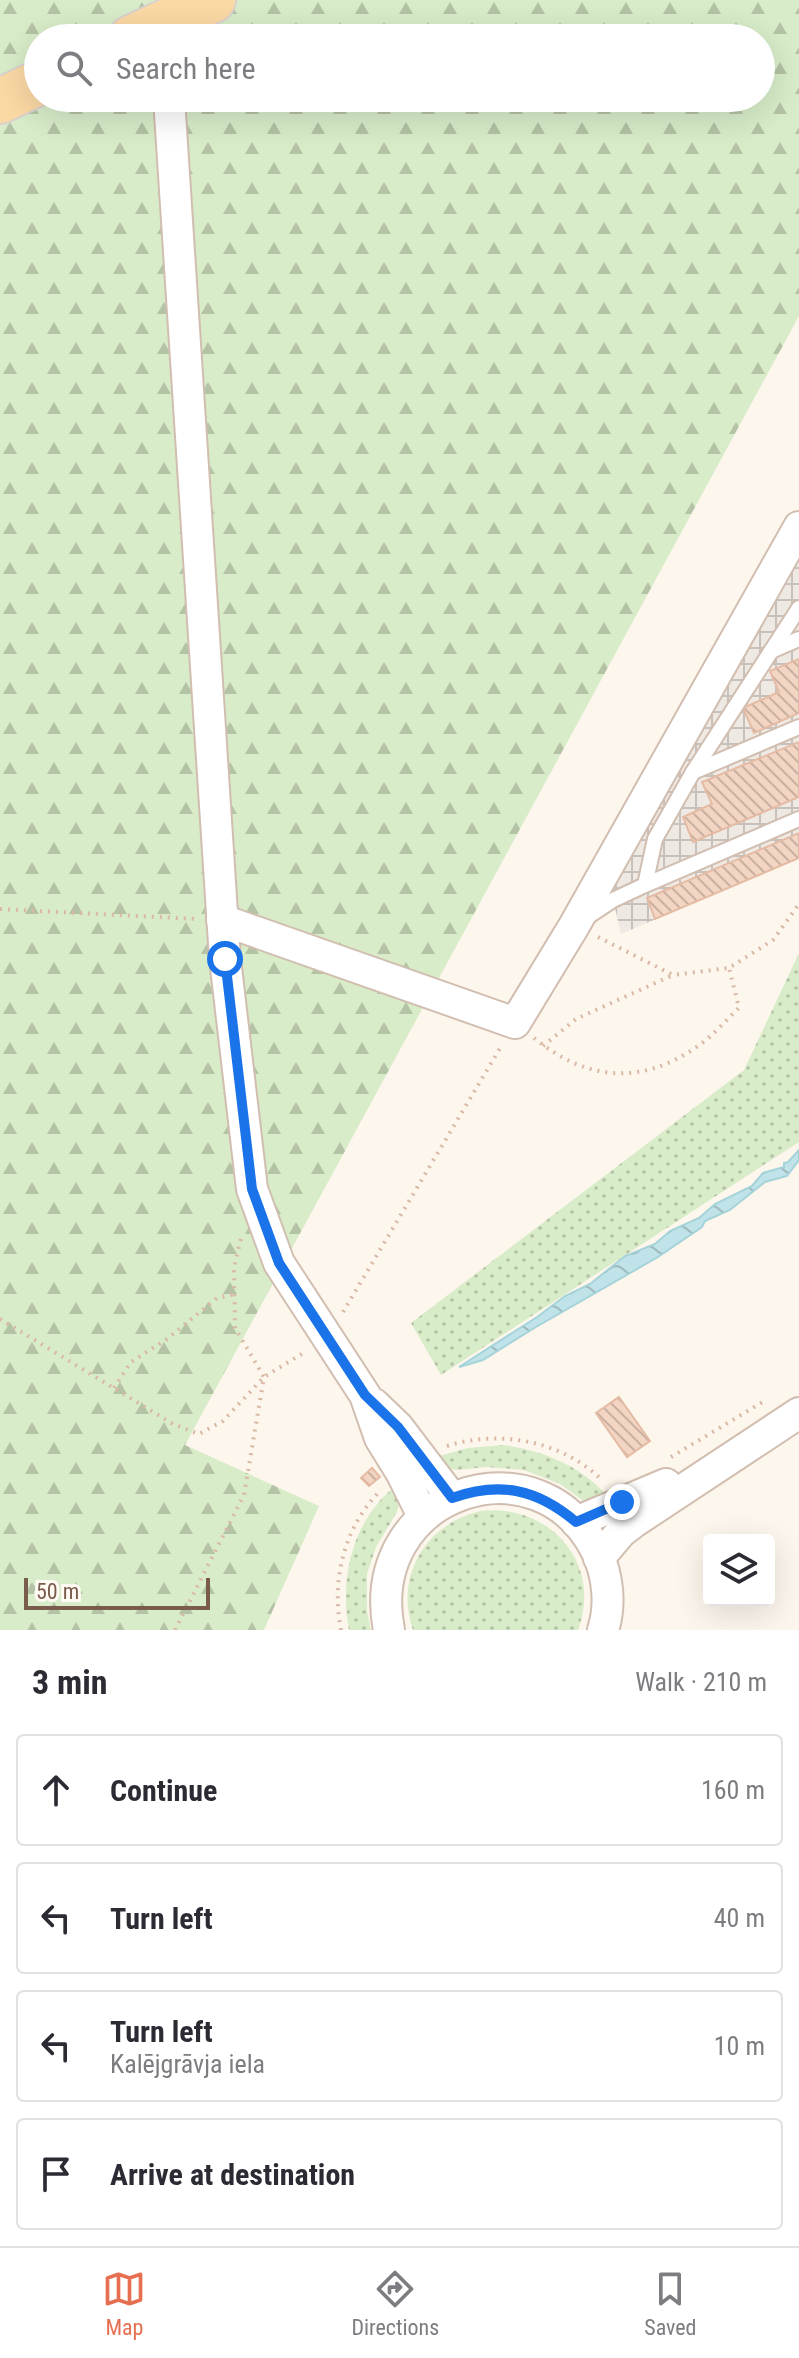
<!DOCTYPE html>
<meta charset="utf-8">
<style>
:root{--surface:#fff;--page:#f7f7f7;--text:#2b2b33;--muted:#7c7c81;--line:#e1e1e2;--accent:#e76f51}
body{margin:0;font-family:"Roboto Condensed",sans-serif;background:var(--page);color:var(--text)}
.controls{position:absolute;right:24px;bottom:24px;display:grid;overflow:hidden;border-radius:8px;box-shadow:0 8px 32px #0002}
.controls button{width:72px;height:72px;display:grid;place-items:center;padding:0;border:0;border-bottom:2px solid var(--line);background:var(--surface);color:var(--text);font:40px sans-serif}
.scale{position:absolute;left:24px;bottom:20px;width:186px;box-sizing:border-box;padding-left:8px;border:4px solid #7a5c4d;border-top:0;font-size:22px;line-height:28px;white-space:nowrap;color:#7a5c4d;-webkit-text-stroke:6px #fffaf3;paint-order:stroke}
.stop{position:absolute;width:24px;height:24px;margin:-18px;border:6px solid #1a73e8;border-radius:50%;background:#fff}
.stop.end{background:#1a73e8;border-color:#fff;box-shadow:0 2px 8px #0008}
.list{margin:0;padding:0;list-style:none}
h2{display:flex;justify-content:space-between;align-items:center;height:104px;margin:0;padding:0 32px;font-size:34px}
h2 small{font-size:26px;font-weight:400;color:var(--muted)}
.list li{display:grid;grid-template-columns:52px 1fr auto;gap:24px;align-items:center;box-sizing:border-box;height:112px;margin:0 16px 16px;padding:0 16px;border:2px solid var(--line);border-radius:8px}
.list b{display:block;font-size:30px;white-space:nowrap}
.list p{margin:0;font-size:26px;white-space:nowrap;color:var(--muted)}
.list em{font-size:26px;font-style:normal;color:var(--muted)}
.icon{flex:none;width:44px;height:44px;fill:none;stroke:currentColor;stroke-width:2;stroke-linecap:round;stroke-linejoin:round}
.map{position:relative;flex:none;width:799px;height:1630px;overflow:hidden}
.search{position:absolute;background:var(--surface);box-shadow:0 8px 32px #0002;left:24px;right:24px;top:24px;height:88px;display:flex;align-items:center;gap:20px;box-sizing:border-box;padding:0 28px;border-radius:44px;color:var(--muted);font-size:30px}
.sheet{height:616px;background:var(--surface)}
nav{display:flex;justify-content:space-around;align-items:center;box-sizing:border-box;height:112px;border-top:2px solid var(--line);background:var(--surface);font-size:22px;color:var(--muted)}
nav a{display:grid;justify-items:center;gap:4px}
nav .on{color:var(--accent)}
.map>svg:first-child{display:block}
.industrial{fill:url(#industrial-grid)}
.grass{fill:url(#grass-dots)}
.forest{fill:url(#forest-firs);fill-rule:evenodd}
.water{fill:url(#water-waves);stroke:#a5d3da;stroke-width:2}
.building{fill:url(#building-back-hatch);stroke:#e6bba3;stroke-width:2}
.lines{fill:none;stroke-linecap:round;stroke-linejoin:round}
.service-casing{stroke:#d1beb0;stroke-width:18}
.minor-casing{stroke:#d1beb0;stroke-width:34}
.primary-casing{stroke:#dad1cd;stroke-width:48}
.path{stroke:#d9b8a5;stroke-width:4;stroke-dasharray:2 6;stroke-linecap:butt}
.service{stroke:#fff;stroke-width:14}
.minor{stroke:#fff;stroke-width:30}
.primary{stroke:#fbd9a5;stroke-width:44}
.route{stroke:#1a73e8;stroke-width:10}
</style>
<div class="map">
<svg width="799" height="1630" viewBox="0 0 799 1630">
<defs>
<pattern id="industrial-grid" width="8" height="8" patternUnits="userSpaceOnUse" patternTransform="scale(2)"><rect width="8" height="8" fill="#efe9e4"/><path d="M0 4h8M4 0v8" fill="none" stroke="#c7c0bb"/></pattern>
<pattern id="grass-dots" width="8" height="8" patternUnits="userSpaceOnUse" patternTransform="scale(2)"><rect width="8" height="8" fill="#d8ecc9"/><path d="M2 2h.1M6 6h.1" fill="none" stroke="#b4c2a5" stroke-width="1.8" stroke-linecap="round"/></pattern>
<pattern id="forest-firs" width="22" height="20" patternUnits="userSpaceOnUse" patternTransform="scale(2)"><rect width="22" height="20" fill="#d8ecc9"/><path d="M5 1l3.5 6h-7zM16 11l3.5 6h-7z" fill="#b4c2a5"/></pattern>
<pattern id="water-waves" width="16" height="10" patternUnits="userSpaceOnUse" patternTransform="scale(2)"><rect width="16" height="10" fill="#bfe3e8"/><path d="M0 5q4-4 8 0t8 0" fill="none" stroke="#a0bbbe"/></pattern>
<pattern id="building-back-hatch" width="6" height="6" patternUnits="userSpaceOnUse" patternTransform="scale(2)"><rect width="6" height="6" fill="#f3d5c3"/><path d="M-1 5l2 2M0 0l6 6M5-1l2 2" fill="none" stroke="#cab0a1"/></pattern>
</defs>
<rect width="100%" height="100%" fill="#fdf6ec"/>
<!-- industrial -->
<path class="industrial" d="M799,557V858L621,934L611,891Z"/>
<!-- grass -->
<g class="grass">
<path d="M799,953V1142L441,1375L411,1323L744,1070Z"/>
<path d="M503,1445C546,1451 583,1467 611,1500L586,1503L560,1484L524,1470L487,1467L456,1470L446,1467L436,1457L468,1448Z"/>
<path d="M397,1485L400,1500L397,1512L376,1547L367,1574V1611L371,1630H349C339,1576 353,1519 397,1485Z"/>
<path d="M481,1511C549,1503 603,1563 578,1630H413C394,1576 426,1523 481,1511Z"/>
</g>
<!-- forest -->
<path class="forest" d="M0,0H799V316L185,1445L319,1506L264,1630H0ZM38,38H761V98H38Z"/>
<!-- water -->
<path class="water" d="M799,1150V1160L787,1176L765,1182L730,1210L705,1221L702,1227L658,1257L536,1327L483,1360L459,1367L537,1317L565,1296L590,1284L625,1256L655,1244L670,1231L699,1218L715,1204L752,1186L763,1173L784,1167V1163L788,1162Z"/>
<!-- building -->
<g class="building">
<path d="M799,659V713L754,733L743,708L779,692L770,671Z"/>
<path d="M799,742V797L693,842L683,817L712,804L702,782Z"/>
<path d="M799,833V858L655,919L647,898Z"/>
<path d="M619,1397L650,1441L627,1457L596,1413Z"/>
<path d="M372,1468L380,1477L369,1486L361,1478Z"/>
</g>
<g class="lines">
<defs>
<g id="service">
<path d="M799,608L693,772L655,839L645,885L799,819"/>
<path d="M771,651L799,639"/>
<path d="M693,772L799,727"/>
<path d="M586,918L613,900L645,885"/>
</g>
<g id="minor">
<path d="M169,98L225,959L252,1189L279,1263L365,1395L380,1438L401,1472L423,1516"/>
<path d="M222,920L515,1023L574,926L799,527"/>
<path d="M374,1404L398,1427L452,1498"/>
<path d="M576,1522L666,1484"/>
<path d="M599,1558L621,1532L634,1522L799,1413"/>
<path d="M389,1630C362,1493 539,1433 597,1552C608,1576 611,1605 603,1630"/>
</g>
<g id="primary">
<path d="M131,38L213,0"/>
<path d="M0,101L38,83"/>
</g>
</defs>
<!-- service casing -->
<use href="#service" class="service-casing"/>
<!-- minor casing -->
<use href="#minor" class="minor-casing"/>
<!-- primary casing -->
<use href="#primary" class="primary-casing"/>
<!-- path -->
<g class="path">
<path d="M0,909L197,919"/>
<path d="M598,937L673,975L729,968L773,940L799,904"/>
<path d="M534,1038C587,1081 641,1086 698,1046C713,1036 726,1020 739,1008L729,968"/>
<path d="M543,1046L576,1019L673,975"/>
<path d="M343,1312L502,1045"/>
<path d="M0,1319L173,1424L199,1434L223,1421L264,1377L305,1352"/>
<path d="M114,1388L131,1362L167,1339L217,1298L235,1294"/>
<path d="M447,1446C500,1429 563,1441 603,1481"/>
<path d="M671,1457L766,1400"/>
<path d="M175,1630L244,1495L264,1377L235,1328L234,1268L241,1238"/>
<path d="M341,1630C331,1581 344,1527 380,1491"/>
</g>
<!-- service -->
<use href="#service" class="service"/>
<!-- minor -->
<use href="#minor" class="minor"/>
<!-- primary -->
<use href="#primary" class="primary"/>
</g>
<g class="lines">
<!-- route -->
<path class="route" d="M225,959L252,1189L279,1263L365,1395L398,1427L452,1498C500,1481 537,1489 576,1522L622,1502"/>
</g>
</svg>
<div class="controls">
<button><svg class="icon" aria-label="layers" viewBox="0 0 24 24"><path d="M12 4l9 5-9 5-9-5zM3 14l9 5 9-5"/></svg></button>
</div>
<div class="scale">50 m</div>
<div class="stop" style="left:225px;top:959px"></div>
<div class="stop end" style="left:622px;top:1502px"></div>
<div class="search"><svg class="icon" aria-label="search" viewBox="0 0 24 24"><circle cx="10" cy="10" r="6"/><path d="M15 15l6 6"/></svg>Search here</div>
</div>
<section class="sheet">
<h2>3 min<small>Walk · 210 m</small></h2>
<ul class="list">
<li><svg class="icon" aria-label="ahead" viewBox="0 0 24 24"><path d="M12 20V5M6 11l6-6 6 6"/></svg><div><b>Continue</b></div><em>160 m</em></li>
<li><svg class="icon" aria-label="left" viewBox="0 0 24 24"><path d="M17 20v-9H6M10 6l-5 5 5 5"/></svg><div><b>Turn left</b></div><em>40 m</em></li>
<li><svg class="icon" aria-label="left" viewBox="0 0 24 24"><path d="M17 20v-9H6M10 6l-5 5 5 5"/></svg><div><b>Turn left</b><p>Kalējgrāvja iela</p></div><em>10 m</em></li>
<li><svg class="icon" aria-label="arrive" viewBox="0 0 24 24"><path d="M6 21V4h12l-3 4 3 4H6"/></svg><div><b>Arrive at destination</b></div></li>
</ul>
</section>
<nav>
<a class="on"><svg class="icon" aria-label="map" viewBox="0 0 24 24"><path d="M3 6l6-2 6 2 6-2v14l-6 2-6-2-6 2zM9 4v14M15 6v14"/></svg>Map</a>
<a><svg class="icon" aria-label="directions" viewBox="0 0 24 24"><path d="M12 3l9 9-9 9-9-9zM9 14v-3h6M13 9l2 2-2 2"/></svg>Directions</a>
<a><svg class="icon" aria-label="saved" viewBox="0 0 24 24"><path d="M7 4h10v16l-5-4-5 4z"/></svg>Saved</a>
</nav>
